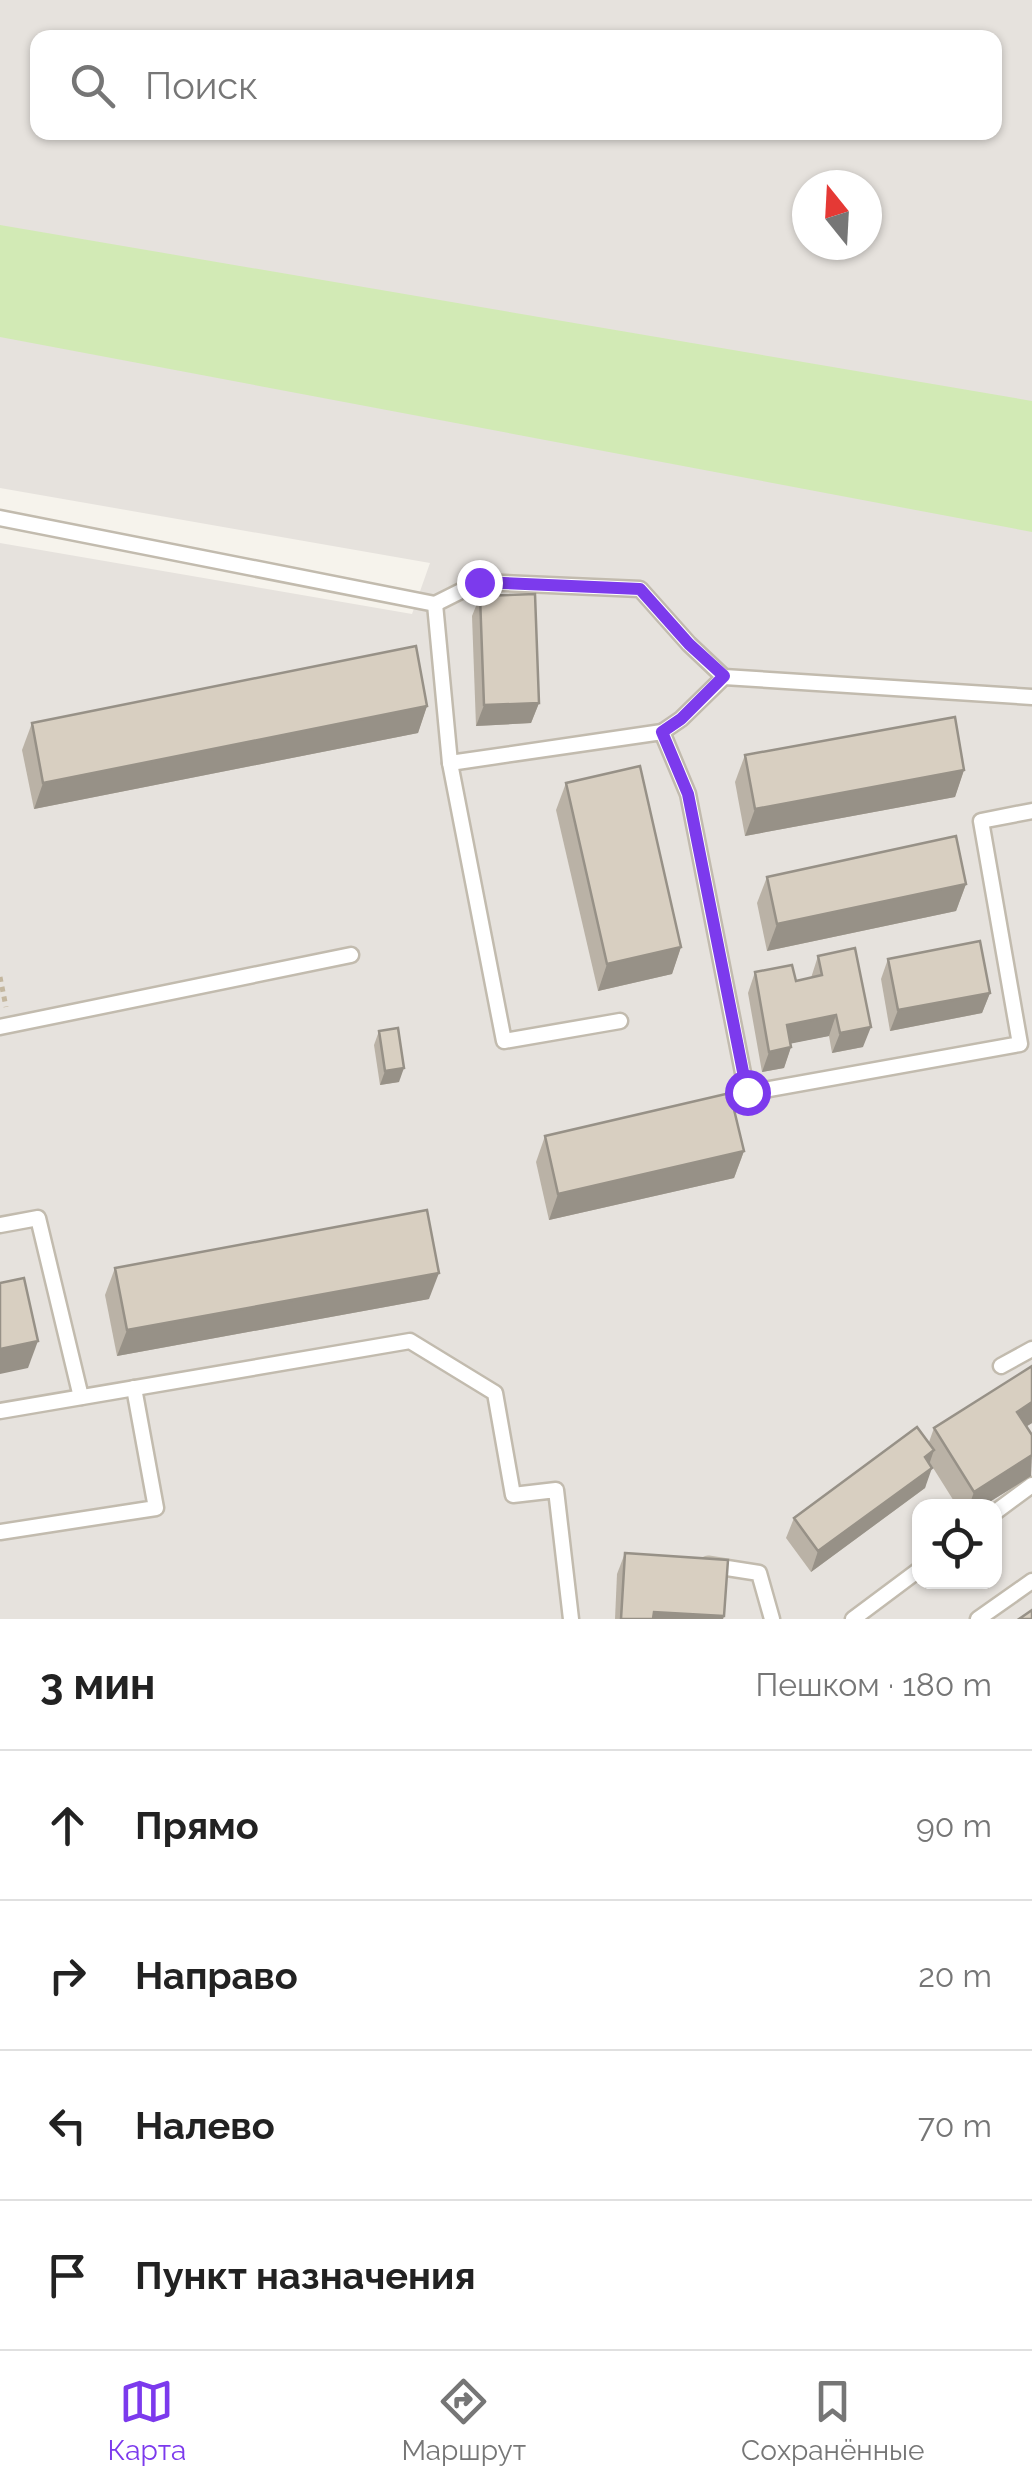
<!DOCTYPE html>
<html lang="ru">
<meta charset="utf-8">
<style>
:root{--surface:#fff;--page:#f2f2f2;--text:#222;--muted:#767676;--line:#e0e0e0;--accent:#7c3aed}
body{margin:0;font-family:Raleway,sans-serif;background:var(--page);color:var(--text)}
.controls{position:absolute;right:30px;bottom:30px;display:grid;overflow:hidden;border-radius:20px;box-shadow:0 2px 8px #0004}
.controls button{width:90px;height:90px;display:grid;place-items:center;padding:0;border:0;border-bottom:2px solid var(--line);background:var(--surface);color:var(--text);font:50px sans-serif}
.compass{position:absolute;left:792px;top:170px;width:90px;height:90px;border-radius:50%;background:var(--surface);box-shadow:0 2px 8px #0004;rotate:342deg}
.stop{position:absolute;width:30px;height:30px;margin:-22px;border:8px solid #7c3aed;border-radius:50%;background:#fff}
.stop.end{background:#7c3aed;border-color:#fff;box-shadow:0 2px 10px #0008}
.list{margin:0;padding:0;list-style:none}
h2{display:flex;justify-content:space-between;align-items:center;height:130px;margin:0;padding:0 40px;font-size:42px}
h2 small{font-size:32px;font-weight:400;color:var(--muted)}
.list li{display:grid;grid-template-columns:65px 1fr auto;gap:30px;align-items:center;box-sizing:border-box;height:150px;padding:0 40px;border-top:2px solid var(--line)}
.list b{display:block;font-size:38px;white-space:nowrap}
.list em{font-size:32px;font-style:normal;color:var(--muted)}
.icon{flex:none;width:55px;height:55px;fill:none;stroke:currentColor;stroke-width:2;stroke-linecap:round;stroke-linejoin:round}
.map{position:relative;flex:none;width:1032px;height:1619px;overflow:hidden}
.search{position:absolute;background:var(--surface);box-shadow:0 2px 8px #0004;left:30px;right:30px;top:30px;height:110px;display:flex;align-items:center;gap:25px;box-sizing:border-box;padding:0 35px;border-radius:20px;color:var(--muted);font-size:38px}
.sheet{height:730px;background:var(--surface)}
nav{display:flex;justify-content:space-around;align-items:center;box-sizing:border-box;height:140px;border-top:2px solid var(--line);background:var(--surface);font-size:28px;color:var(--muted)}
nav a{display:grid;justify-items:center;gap:5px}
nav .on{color:var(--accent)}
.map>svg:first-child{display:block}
.industrial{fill:#e6e2dd;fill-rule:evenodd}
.green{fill:#d2eab5}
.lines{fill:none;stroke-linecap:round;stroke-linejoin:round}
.lane-casing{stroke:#c2bbae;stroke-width:19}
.path{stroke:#c4b79f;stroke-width:5;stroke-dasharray:5 5;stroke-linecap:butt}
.lane{stroke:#fff;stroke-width:14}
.wall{fill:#bab2a6}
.shaded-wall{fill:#979187}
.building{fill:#d8cfc1;stroke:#979187;stroke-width:2.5}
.route{stroke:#7c3aed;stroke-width:12}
</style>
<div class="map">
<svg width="1032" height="1619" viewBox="0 0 1032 1619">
<rect width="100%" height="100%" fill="#f6f3ec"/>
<!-- industrial -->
<path class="industrial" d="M0,0H1032V1619H0V543L412,614L430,563L0,488ZM38,38H994V132H38ZM807,185H867V245H807ZM920,1506H994V1582H920Z"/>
<!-- green -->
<path class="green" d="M0,225L1032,401V532L0,337Z"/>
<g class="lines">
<defs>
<g id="lane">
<path d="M0,518L435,604L450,763L662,732L688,794L747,1093L1020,1044L981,821L1032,811"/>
<path d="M435,604L479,582L640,589L689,644L724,677L1032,697"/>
<path d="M662,732L681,719L724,677"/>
<path d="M450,763L504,1041L620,1021"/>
<path d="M0,1027L351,955"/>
<path d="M0,1225L38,1218L81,1397"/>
<path d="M1001,1366L1032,1349"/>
<path d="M0,1411L410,1341L495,1393L513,1495L556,1490L571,1619"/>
<path d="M994,1513L1032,1485"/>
<path d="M0,1532L156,1508L134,1388"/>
<path d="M708,1565L759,1573L772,1619"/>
<path d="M853,1619L920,1569"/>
<path d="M978,1619L1032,1581"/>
</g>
</defs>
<!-- lane casing -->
<use href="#lane" class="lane-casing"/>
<!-- path -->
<path class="path" d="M0,977L6,1007"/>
<!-- lane -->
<use href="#lane" class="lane"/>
</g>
<!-- wall -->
<g class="wall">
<path d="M480,596L539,703L531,723L476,726L472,616Z"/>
<path d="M427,706L418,733L34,809L22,750L32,723Z"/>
<path d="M745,755L964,770L955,797L745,836L735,782Z"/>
<path d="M566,783L681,947L672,974L598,991L556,810Z"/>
<path d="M767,877L966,884L956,911L767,951L757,903Z"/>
<path d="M818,956L863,1047L832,1053L829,1036L791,1043V1047L784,1068L762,1072L748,993L755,972L796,981L811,978Z"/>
<path d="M888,959L990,993L982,1013L890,1031L881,979Z"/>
<path d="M379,1031L399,1082L380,1085L374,1045Z"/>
<path d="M545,1136L744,1151L734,1178L549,1220L536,1162Z"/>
<path d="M115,1268L429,1299L117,1356L105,1295Z"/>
<path d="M1032,1366V1423L1026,1427L1031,1476L983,1506H957L930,1463L925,1488L811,1572L786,1538L794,1518L929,1442L934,1428Z"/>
<path d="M625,1553L724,1616L723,1619H615L617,1574Z"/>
</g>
<!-- shaded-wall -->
<g class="shaded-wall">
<path d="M539,703L531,723L476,726L484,705Z"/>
<path d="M427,706L418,733L34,809L43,783Z"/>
<path d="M964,770L955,797L745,836L755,809Z"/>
<path d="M966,884L956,911L767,951L777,924Z"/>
<path d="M681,947L672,974L598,991L607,964Z"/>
<path d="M990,993L982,1013L890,1031L898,1010Z"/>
<path d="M836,1015L829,1036L779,1046L787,1025Z"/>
<path d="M871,1027L863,1047L832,1053L840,1033Z"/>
<path d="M791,1047L784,1068L762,1072L769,1052Z"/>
<path d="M404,1068L399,1082L380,1085L385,1071Z"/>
<path d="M744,1151L734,1178L549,1220L558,1194Z"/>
<path d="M439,1273L429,1299L117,1356L127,1330Z"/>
<path d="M38,1341L28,1368L0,1374V1349Z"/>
<path d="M1032,1402V1423L1007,1438L1017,1412Z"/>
<path d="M934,1450L927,1471L925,1457Z"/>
<path d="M1032,1455L1031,1476L983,1506H969L974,1492Z"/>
<path d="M932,1468L925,1488L811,1572L818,1551Z"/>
<path d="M654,1612L724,1616L723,1619H651Z"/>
</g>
<!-- building -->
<g class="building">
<path d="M535,594L539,703L484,705L480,596Z"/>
<path d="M416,646L427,706L43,783L32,723Z"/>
<path d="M955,717L964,770L755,809L745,755Z"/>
<path d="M640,766L681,947L607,964L566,783Z"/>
<path d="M956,836L966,884L777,924L767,877Z"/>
<path d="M980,941L990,993L898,1010L888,959Z"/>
<path d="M855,948L871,1027L840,1033L836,1015L787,1025L791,1047L769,1052L755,972L792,965L796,981L822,975L818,956Z"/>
<path d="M398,1028L404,1068L385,1071L379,1031Z"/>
<path d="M730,1093L744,1151L558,1194L545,1136Z"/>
<path d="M427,1210L439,1273L127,1330L115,1268Z"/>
<path d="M24,1278L38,1341L0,1349V1283Z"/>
<path d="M1032,1366V1402L1017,1412L1032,1435V1455L974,1492L934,1428Z"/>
<path d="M917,1427L934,1450L925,1457L932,1468L818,1551L794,1518Z"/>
<path d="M625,1553L728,1560L724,1616L654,1612L653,1619H621Z"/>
<path d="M1032,1610V1619H1019Z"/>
</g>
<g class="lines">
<!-- route -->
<path class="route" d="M479,582L640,589L689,644L724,676L681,719L662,732L688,794L747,1092"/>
</g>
</svg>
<div class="controls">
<button><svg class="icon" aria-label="locate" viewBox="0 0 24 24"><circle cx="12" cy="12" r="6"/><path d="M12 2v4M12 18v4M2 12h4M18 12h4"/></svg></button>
</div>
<svg class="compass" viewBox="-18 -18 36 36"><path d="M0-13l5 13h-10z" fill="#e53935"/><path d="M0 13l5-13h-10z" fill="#767676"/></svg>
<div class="stop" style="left:747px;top:1092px"></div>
<div class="stop end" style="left:479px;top:582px"></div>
<div class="search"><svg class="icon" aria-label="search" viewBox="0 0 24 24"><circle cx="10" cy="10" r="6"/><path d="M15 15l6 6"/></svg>Поиск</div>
</div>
<section class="sheet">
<h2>3 мин<small>Пешком · 180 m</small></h2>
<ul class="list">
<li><svg class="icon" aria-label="ahead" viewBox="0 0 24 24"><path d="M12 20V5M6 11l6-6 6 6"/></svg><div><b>Прямо</b></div><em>90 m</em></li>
<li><svg class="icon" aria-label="right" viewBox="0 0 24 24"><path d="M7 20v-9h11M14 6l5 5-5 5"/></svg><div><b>Направо</b></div><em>20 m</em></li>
<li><svg class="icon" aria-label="left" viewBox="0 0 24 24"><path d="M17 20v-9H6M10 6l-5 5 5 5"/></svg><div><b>Налево</b></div><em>70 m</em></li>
<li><svg class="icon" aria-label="arrive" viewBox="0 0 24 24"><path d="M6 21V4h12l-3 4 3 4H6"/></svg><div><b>Пункт назначения</b></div></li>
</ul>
</section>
<nav>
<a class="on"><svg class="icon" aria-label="map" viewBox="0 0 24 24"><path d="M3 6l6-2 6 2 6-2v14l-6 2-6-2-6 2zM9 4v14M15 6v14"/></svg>Карта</a>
<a><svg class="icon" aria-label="directions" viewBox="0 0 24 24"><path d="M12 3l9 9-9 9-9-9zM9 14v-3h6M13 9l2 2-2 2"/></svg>Маршрут</a>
<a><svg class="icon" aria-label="saved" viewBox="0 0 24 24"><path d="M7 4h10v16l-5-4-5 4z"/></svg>Сохранённые</a>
</nav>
